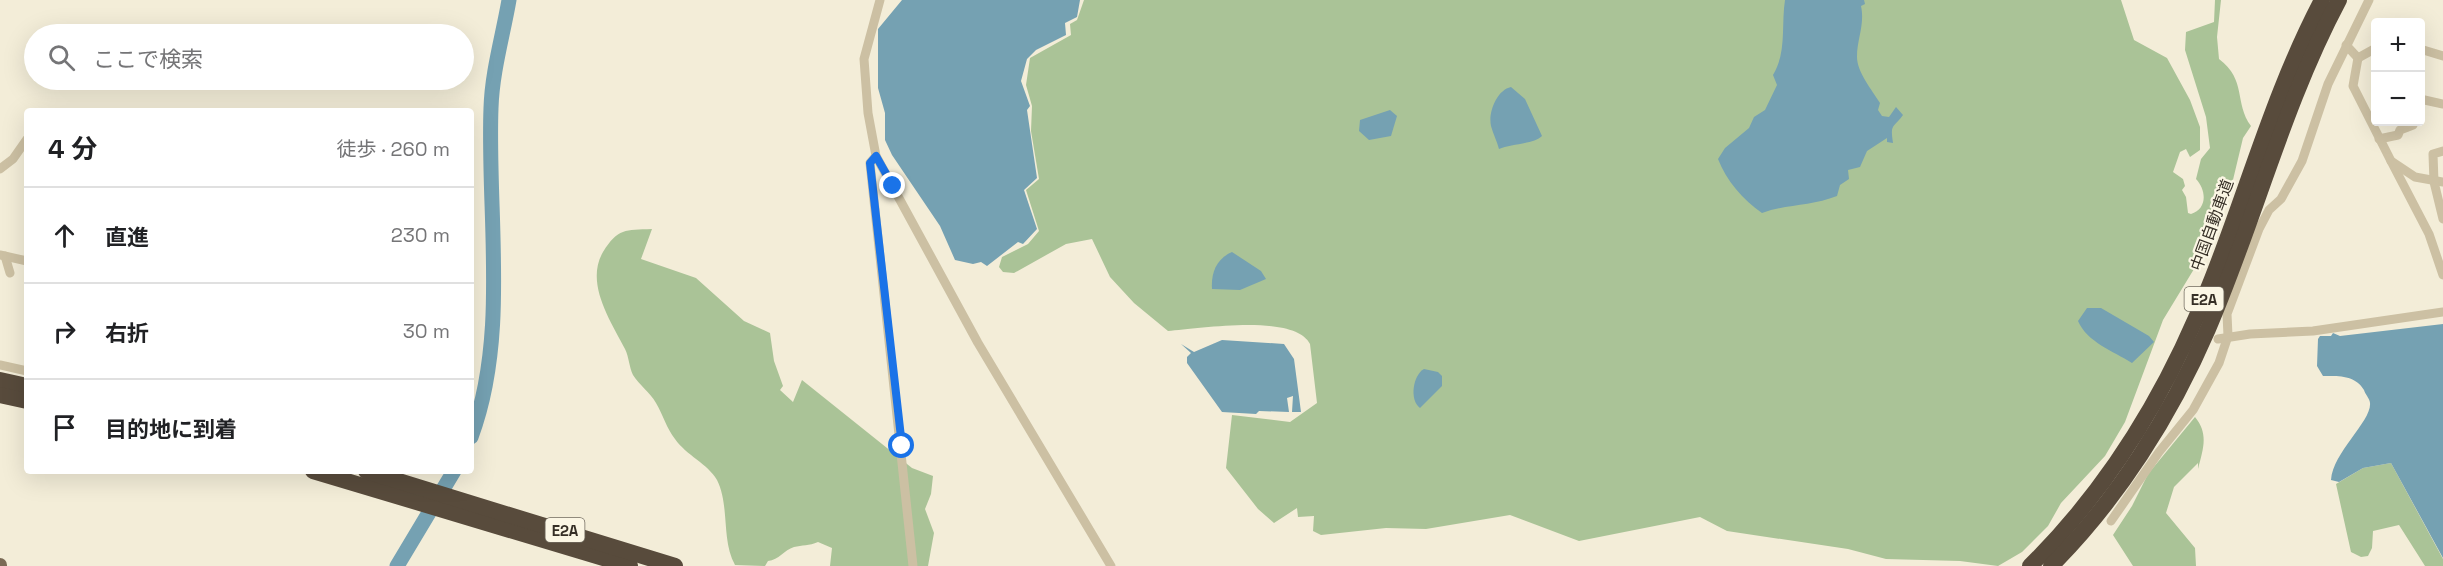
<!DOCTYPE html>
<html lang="ja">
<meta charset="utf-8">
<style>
:root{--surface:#fff;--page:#f6f6f6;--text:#202124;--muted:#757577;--line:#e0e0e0}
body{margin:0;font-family:"Space Grotesk","Noto Sans JP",sans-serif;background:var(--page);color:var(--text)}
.controls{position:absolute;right:18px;top:18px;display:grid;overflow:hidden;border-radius:6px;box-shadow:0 6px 24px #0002}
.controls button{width:54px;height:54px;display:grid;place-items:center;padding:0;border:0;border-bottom:2px solid var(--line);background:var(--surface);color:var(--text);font:30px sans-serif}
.stop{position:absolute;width:18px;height:18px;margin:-14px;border:4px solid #1a73e8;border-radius:50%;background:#fff}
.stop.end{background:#1a73e8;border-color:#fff;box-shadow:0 2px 6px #0008}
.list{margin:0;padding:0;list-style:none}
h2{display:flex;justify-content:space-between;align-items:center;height:78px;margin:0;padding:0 24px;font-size:26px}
h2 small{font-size:20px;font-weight:400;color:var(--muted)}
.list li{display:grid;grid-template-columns:39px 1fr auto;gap:18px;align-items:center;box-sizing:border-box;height:96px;padding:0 24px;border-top:2px solid var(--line)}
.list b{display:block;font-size:22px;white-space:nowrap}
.list em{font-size:20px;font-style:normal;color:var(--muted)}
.icon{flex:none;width:33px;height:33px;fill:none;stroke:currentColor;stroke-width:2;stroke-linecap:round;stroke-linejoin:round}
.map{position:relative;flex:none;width:2443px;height:566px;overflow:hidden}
.search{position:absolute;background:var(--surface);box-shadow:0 6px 24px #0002;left:24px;top:24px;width:450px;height:66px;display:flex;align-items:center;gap:15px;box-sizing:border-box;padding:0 21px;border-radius:33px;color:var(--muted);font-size:22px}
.panel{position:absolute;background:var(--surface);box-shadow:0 6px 24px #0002;left:24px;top:108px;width:450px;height:366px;border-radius:6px}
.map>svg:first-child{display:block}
.green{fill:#aac397}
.water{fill:#75a1b2}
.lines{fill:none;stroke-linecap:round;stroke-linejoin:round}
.river{stroke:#75a1b2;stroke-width:15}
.minor{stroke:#ccc0a3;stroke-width:9}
.primary{stroke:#7a6a55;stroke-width:14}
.motorway{stroke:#584b3c;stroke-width:16}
.route{stroke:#1a73e8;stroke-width:8}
.labels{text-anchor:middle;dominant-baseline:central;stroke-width:4.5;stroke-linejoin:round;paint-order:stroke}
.shield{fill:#fbf6e4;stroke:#716b5f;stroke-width:1.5}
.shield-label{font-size:15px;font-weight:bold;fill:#362f26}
.street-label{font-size:16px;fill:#362f26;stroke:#fbf6e4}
</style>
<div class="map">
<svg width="2443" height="566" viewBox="0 0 2443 566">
<rect width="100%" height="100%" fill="#f3edd8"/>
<!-- green -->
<g class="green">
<path d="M1084,0H2121L2134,40L2167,58L2190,100L2200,127V150L2190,157L2186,149L2180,152L2173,172L2183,179L2185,186L2182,190L2186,197L2188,213L2191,214C2207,209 2207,191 2196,179L2201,159L2210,148L2206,117L2185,50L2186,32L2214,22L2215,0H2221L2217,37L2219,59C2247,80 2234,103 2251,126L2243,138L2232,184L2211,241L2163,320L2125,422L2105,456L2061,503L2048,526L2022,552L1998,566L1960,561L1886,559L1848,549L1727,531L1700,517L1579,541L1510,515L1426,529L1386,528L1321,535L1313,531L1314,516L1298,517L1297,508L1274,523L1258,509L1226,468L1232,415L1290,422L1317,403L1310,344C1294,313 1199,329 1168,331L1134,303L1110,277L1092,239L1066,244L1014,273L1003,272L999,267L1002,257L1028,244L1039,231L1026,190L1039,179L1031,131L1032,106L1026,85L1030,58L1071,35L1070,24L1077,20Z"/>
<path d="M652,229L641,259L696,278L744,321L770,333L774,361L783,386L780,390L793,402L802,380L912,468L933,476L931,494L925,509L934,533L928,566H830L832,548L818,542C809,546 802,545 794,547C784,550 779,560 768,561L765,566L735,565C721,540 730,506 717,480C708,464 686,455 675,439C667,429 663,415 656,403C650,392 639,385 633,375C629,367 629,357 625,349C610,320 585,283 603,252C618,228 625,230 652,229Z"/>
<path d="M2195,417C2209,434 2203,449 2198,469V463L2174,487L2166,513L2195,548L2196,566H2133L2113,535L2132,506L2148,474Z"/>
<path d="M2391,463L2443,559V566H2425L2399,525L2373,531L2372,548L2368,556L2361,557L2351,552L2336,484L2363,468Z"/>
</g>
<!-- water -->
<g class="water">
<path d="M902,0H1080L1077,17L1065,23L1066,35L1036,50L1027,59L1021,81L1030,106L1027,110L1037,178L1024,190L1037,229L1023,244L1018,242L987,266L981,262L973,264L955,260L940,226L892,155L885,140V113L878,88V29Z"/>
<path d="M1785,0H1864L1865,4L1861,6C1865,25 1857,39 1857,57C1857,72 1872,90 1880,103L1878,110L1882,116L1889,117L1896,107L1903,115C1893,129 1890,123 1893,143L1887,142V138L1867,151L1860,167L1848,170L1849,179L1840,185L1837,196C1812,206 1787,204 1762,213C1743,200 1726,180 1718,159L1725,148L1749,128L1754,117L1765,110L1777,85L1773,75C1787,52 1781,26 1785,0Z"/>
<path d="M1511,87L1525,99L1542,136C1534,144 1511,144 1499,149C1497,141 1493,134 1491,126C1488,112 1497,90 1511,87Z"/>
<path d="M1390,110L1397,116L1391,136L1369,140L1359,131L1360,120Z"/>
<path d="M1232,252L1261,271L1266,279L1240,290L1212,289C1211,273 1216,259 1232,252Z"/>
<path d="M2087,308H2101L2149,336L2154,342L2132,363C2113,351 2087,342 2078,321Z"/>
<path d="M2443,324V558L2391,463L2363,468L2339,482L2331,480C2333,452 2372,421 2370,403C2370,399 2365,394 2364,390C2355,375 2339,376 2323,376L2317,366L2318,339L2320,336H2331L2333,333L2340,336Z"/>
<path d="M1222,340L1284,344L1294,359L1301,412H1292L1293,396L1287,398L1289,412L1259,411L1256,414L1222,412L1187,363V357L1191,353L1181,344L1194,352Z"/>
<path d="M1424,369L1438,372L1442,376V386L1420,408C1409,400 1413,375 1424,369Z"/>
</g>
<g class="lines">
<!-- river -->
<g class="river">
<path d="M471,437C509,336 487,214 491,108C492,72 503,35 509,0"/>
<path d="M397,566L454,471"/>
</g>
<!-- minor -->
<g class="minor">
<path d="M880,0L864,59L868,113L876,156L978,343L1111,566"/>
<path d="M2346,45L2358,58L2376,48"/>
<path d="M2420,49L2443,56"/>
<path d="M2358,58L2353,86L2391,161L2415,177L2443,182"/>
<path d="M2420,99L2443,104"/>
<path d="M2379,139L2398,135L2400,130L2413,125V122"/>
<path d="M2443,151L2433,154L2434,182L2443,219"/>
<path d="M876,156L870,163L913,566"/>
<path d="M2391,161L2429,234L2443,275"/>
<path d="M0,169L13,159L27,139"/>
<path d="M0,255L27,261"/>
<path d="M5,256L10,273"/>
<path d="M2218,339L2250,334L2313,331L2443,312"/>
<path d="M0,365L27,371"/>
<path d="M2111,521L2159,452L2193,410L2219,363L2228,336L2227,314L2259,229L2269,210L2281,199L2302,161L2328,84L2369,0"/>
</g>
<!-- primary -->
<path class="primary" d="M0,565V566"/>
<!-- motorway -->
<g class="motorway">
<path d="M0,380L27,386"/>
<path d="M0,395L27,401"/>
<path d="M313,471L630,566"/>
<path d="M366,471L675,566"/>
<path d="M2030,566C2111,486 2169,389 2210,284C2248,189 2274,91 2322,0"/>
<path d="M2051,566C2118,499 2171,415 2208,329C2255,220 2283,105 2339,0"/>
</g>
</g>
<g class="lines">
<!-- route -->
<path class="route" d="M893,186L876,156L870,163L902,446"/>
</g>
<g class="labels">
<!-- shield labels -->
<g class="shield">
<rect x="2184.5" y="287" width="39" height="24" rx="4.5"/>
<rect x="545.5" y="518" width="39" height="24" rx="4.5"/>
</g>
<g class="shield-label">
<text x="2204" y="299">E2A</text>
<text x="565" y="530">E2A</text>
</g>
<!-- street labels -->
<g class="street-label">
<text transform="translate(2212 225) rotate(-70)">中国自動車道</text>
</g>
</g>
</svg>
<div class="controls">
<button>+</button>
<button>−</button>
</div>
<div class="stop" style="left:902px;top:446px"></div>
<div class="stop end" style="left:893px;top:186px"></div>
<div class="search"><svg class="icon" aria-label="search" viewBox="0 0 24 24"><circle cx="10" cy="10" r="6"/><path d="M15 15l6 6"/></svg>ここで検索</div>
<section class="panel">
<h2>4 分<small>徒歩 · 260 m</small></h2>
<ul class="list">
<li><svg class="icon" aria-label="ahead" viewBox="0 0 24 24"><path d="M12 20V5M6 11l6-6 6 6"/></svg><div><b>直進</b></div><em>230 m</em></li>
<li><svg class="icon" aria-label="right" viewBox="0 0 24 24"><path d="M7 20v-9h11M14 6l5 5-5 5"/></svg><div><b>右折</b></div><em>30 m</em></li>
<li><svg class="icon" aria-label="arrive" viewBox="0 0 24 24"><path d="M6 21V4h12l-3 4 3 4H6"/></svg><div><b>目的地に到着</b></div></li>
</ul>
</section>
</div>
